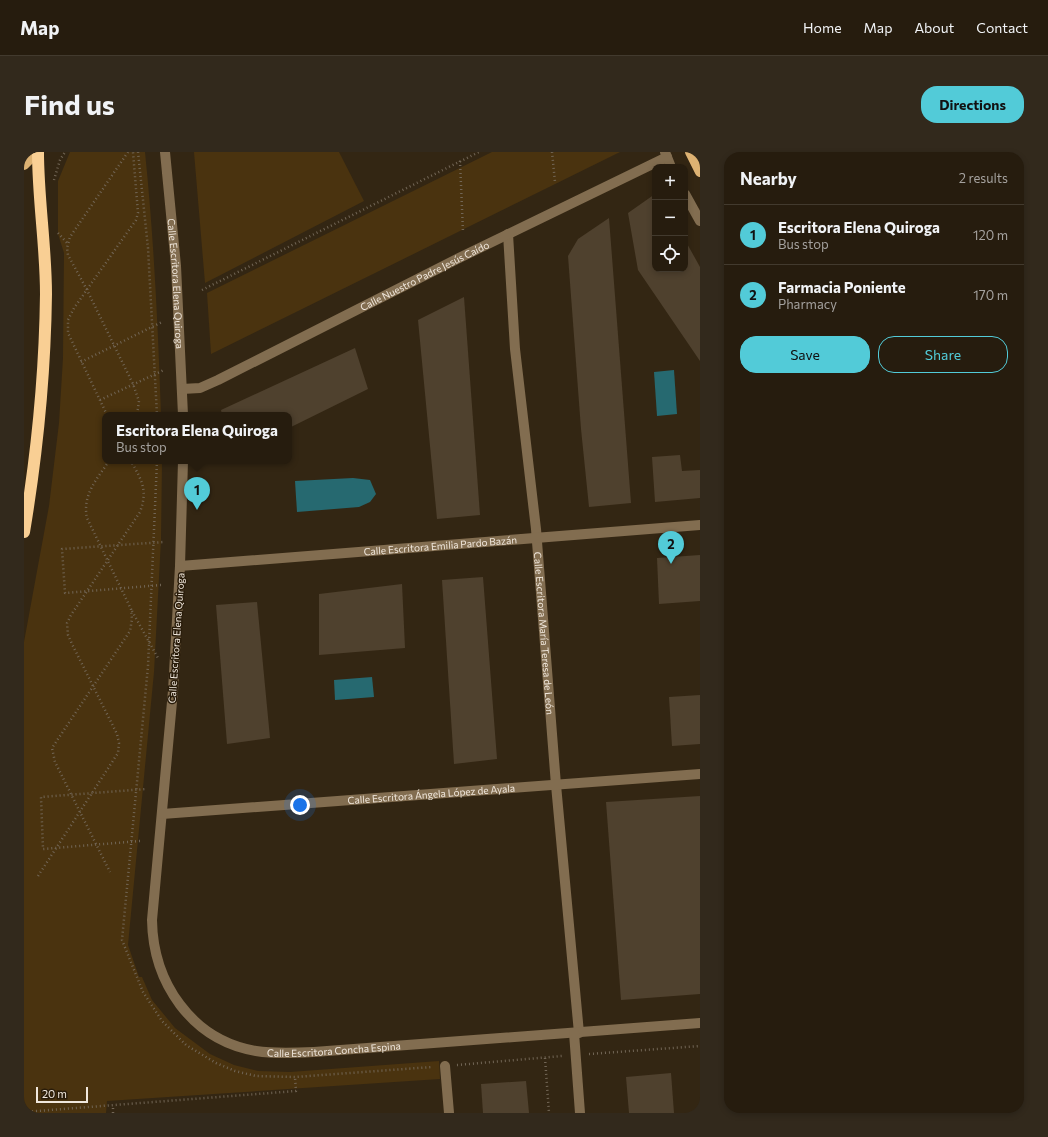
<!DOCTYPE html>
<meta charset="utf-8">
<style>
:root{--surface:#261c0e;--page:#32291c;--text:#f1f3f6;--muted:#a4a19e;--line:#423a2e;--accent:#52cbd8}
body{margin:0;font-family:Commissioner,sans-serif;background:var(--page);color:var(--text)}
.controls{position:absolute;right:12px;top:12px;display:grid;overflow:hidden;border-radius:8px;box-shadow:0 2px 6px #0003}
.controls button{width:36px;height:36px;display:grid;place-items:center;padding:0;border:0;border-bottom:1px solid var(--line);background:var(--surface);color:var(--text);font:20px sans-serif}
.scale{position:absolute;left:12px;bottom:10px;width:52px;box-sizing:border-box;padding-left:4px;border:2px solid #f0e7dc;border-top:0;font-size:11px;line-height:14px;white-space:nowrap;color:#f0e7dc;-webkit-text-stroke:3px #291c0a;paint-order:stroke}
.you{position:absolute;left:276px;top:653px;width:14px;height:14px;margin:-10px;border:3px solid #fff;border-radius:50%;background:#1a73e8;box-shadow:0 0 0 6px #1a73e833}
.badge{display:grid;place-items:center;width:26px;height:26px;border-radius:50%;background:var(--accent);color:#111;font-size:13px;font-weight:700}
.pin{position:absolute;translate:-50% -33px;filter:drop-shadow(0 1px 2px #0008)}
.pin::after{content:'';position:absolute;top:21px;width:14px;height:12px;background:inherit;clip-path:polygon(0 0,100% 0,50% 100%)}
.popup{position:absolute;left:78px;top:260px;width:190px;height:52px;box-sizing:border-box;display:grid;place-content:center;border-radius:8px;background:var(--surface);filter:drop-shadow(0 1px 3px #0005);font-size:13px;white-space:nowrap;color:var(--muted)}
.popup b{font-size:15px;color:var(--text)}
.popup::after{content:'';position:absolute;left:50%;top:100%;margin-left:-8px;border:8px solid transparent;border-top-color:var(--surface)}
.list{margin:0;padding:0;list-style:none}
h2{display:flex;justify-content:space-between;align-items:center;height:52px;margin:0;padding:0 16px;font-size:17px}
h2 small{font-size:13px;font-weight:400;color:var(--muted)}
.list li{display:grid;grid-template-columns:26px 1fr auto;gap:12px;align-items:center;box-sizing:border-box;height:60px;padding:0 16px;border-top:1px solid var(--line)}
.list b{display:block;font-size:15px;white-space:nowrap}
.list p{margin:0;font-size:13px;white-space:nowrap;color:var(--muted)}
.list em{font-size:13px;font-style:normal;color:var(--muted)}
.actions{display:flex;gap:8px;padding:12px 16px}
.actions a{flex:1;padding:9px 0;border:1px solid var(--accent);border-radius:16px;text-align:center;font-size:14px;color:var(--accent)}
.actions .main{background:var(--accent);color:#111}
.icon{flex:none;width:22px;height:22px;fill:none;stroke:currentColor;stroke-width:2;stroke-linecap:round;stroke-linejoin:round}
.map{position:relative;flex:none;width:676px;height:961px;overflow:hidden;border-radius:16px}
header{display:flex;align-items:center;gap:24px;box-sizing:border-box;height:56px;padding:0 20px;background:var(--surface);border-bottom:1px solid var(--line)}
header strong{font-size:19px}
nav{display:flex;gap:22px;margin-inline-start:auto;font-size:14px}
.intro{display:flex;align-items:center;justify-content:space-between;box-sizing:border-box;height:96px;padding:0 24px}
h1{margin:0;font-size:28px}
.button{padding:10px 18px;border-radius:16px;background:var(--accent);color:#111;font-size:14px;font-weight:700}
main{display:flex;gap:24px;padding:0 24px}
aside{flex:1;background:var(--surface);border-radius:16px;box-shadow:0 2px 6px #0003}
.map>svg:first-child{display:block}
.green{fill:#4a330f}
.water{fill:#266970}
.building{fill:#4f412e}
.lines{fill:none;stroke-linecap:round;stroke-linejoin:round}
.path{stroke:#726656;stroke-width:2.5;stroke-dasharray:1 3;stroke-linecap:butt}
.minor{stroke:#826d50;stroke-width:10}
.major{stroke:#ddb273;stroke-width:10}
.highway{stroke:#f9cf94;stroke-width:12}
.labels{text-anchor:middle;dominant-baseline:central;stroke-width:3;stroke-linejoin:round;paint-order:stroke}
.street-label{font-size:10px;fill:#f0e7dc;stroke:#291c0a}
</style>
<header>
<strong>Map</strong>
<nav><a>Home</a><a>Map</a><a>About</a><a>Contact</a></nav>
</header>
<div class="intro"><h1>Find us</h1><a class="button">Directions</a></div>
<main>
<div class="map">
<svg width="676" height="961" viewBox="0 0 676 961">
<rect width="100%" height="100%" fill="#332613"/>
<!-- green -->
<g class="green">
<path d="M46,0H121C130,88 134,175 137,263H81V309H138L137,387L130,520L104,793L115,825H118L128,848L151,876L186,902L210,913L234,919L266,920L415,909L416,927L83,949L82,961H0V490L25,354L35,271L39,206L40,101L34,82V29Z"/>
<path d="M170,0H315L340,49L181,131Z"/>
<path d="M468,0H596L187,202L183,141Z"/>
</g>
<!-- water -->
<g class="water">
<path d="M650,218L653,262L633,264L630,220Z"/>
<path d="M329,326L346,328L352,342L346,350L335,355L273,360L271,329Z"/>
<path d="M348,525L350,545L311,548L310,528Z"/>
</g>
<!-- building -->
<g class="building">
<path d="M631,42V117H661V88L676,115V209L614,118L604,61Z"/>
<path d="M585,66L607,351L565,355L557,277L544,104L554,87Z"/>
<path d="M440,145L456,363L413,367L394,168Z"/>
<path d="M331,196L344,237L265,276V263H198L197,258Z"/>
<path d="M656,303L658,319L676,318V346L631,350L628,305Z"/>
<path d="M676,403V449L635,452L633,406Z"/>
<path d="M459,425L473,607L430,612L418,428Z"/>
<path d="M378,432L381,496L295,503V442Z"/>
<path d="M233,450L246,586L203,592L192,453Z"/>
<path d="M676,543V592L648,594L645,545Z"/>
<path d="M676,644V842L597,848L582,650Z"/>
<path d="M647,921L650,961H605L602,925Z"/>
<path d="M502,929L505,961H459L457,932Z"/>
</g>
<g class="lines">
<!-- path -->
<g class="path">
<path d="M104,0L46,85L43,96L44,103L63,138L109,232L115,249L113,263"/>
<path d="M114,0L124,96L133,263"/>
<path d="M528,0L531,30"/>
<path d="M436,9L439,80"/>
<path d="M30,28L36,8L41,0"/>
<path d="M34,81L44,92"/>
<path d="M178,138L455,0"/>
<path d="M57,210L138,170"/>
<path d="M76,248L140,218"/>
<path d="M83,263L44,181V168L50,156L112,68L114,61L109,0"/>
<path d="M85,309C73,327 58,343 63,366L107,457L108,467L106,479L28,596L31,610L86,720"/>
<path d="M133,309L124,514L98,788L119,840L138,869L162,893L192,911L211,919L232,924L271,925L408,915"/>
<path d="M137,433L41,441L38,397L140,390"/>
<path d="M108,459L134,506"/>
<path d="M116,689L19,697L17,645L122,637"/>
<path d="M14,724L94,601L95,591L93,582L48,492L44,483L43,471L47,463L116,360C124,338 118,329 107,309"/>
<path d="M565,902L676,894"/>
<path d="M521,906L525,961"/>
<path d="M433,913L538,904"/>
<path d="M0,960L272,939L271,925"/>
<path d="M89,961V953"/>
</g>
<!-- minor -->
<g class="minor">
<path id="s1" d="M141,0L152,114L159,263"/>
<path d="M641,0L647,15"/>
<path d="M661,42L676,69"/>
<path id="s2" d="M484,82L491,197L512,377L532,633L555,881"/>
<path id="s3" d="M158,237L176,236L194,228L435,106L643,5"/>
<path id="s4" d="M159,309L156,414L149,539L128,768C129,830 167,888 232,899C251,902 270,901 290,900L676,871"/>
<path id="s5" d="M156,414L676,373"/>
<path id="s6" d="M138,662L676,622"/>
<path d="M550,881L556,961"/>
<path d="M421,914L425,961"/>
</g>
<!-- major -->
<g class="major">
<path d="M666,0L676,20"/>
<path d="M0,13L13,0"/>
</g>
<!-- highway -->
<path class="highway" d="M0,380C13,302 21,222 22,142C22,95 14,47 14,0"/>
</g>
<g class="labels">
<!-- street labels -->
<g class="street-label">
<text stroke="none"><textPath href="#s3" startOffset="269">Calle Nuestro Padre Jesús Caído</textPath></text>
<text stroke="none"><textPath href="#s1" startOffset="132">Calle Escritora Elena Quiroga</textPath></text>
<text stroke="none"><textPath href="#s5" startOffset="261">Calle Escritora Emilia Pardo Bazán</textPath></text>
<text stroke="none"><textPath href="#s2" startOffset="401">Calle Escritora María Teresa de León</textPath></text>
<text transform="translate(152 486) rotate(-86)">Calle Escritora Elena Quiroga</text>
<text stroke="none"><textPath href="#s6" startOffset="270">Calle Escritora Ángela López de Ayala</textPath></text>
<text stroke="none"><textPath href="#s4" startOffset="720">Calle Escritora Concha Espina</textPath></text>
</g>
</g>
</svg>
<div class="controls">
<button>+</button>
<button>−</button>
<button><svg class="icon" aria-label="locate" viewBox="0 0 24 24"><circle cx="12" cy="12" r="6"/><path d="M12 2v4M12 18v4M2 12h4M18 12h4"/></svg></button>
</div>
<div class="scale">20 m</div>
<div class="you"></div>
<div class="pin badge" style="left:173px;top:358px">1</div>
<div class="popup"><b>Escritora Elena Quiroga</b>Bus stop</div>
<div class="pin badge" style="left:647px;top:412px">2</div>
</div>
<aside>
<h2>Nearby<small>2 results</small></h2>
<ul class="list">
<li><span class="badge">1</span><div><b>Escritora Elena Quiroga</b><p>Bus stop</p></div><em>120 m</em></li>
<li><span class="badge">2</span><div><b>Farmacia Poniente</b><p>Pharmacy</p></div><em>170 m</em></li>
</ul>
<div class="actions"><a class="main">Save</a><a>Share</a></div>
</aside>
</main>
